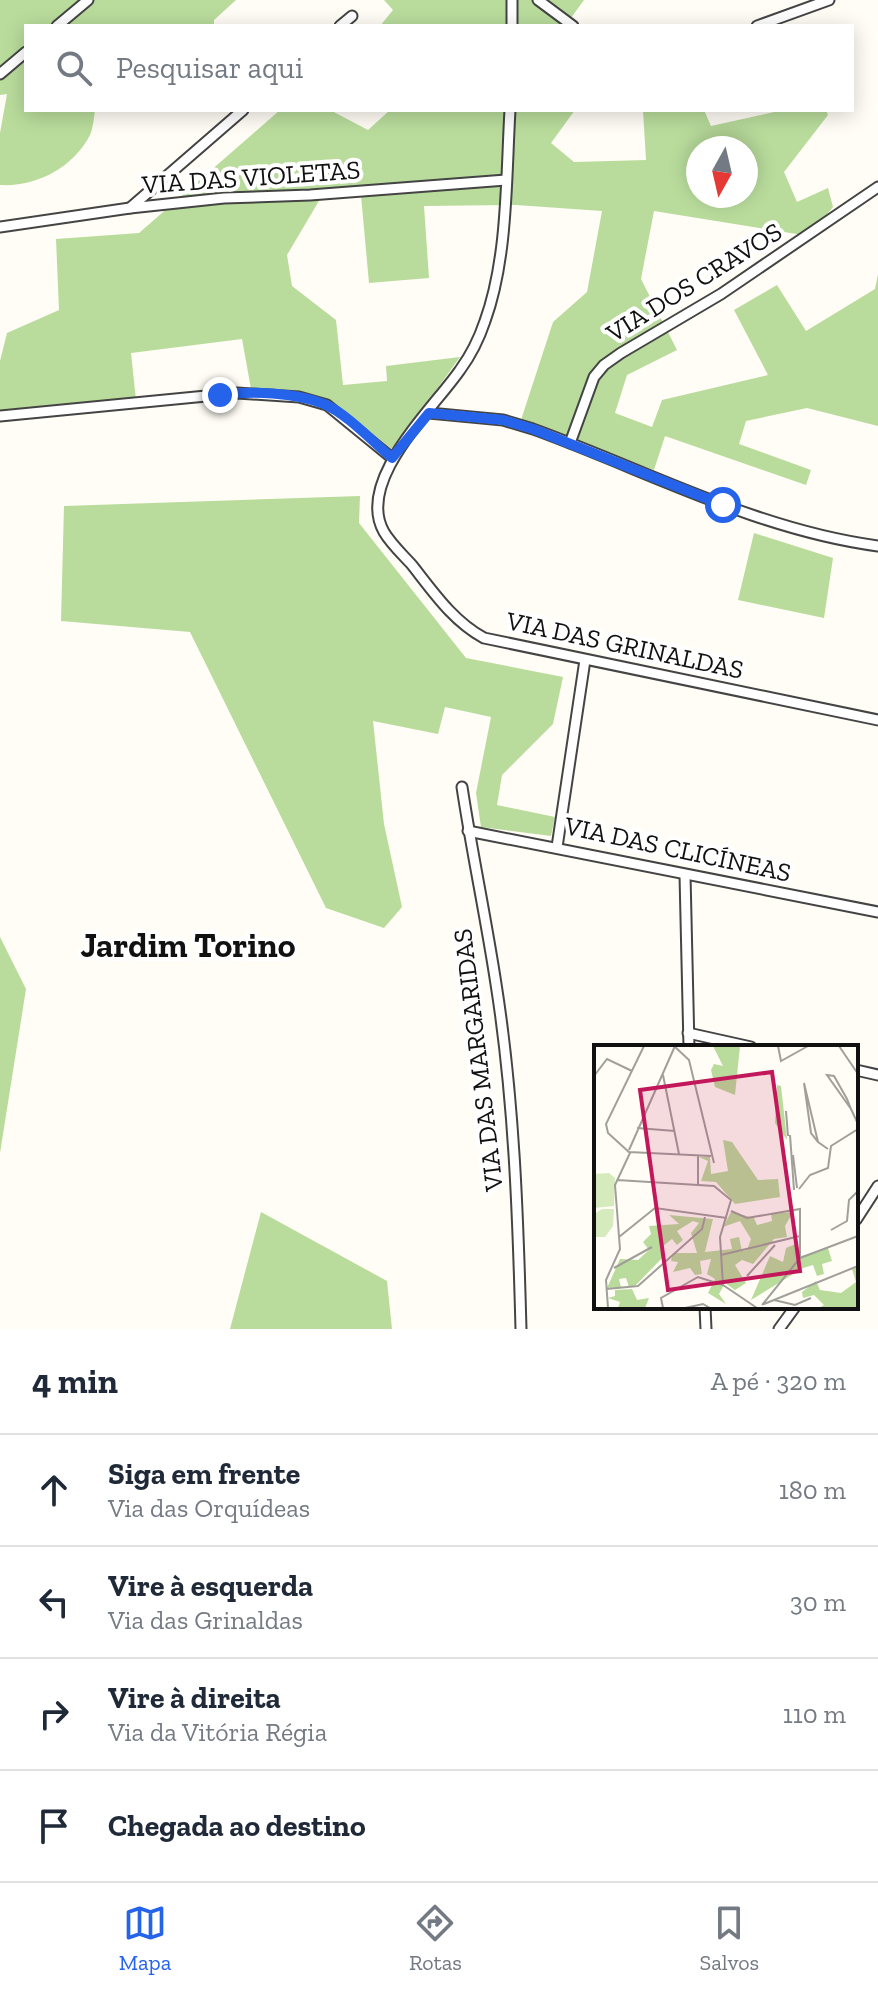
<!DOCTYPE html>
<html lang="pt">
<meta charset="utf-8">
<style>
:root{--surface:#fff;--page:#f2f2f3;--text:#1f2937;--muted:#747a83;--line:#e0e1e3;--accent:#2563eb}
body{margin:0;font-family:"Zilla Slab",serif;background:var(--page);color:var(--text)}
.compass{position:absolute;left:686px;top:136px;width:72px;height:72px;border-radius:50%;background:var(--surface);box-shadow:0 4px 20px #0003;rotate:188deg}
.stop{position:absolute;width:24px;height:24px;margin:-18px;border:6px solid #2563eb;border-radius:50%;background:#fff}
.stop.end{background:#2563eb;border-color:#fff;box-shadow:0 2px 8px #0008}
.list{margin:0;padding:0;list-style:none}
h2{display:flex;justify-content:space-between;align-items:center;height:104px;margin:0;padding:0 32px;font-size:34px}
h2 small{font-size:26px;font-weight:400;color:var(--muted)}
.list li{display:grid;grid-template-columns:52px 1fr auto;gap:24px;align-items:center;box-sizing:border-box;height:112px;padding:0 32px;border-top:2px solid var(--line)}
.list b{display:block;font-size:30px;white-space:nowrap}
.list p{margin:0;font-size:26px;white-space:nowrap;color:var(--muted)}
.list em{font-size:26px;font-style:normal;color:var(--muted)}
.icon{flex:none;width:44px;height:44px;fill:none;stroke:currentColor;stroke-width:2;stroke-linecap:round;stroke-linejoin:round}
.map{position:relative;flex:none;width:878px;height:1329px;overflow:hidden}
.search{position:absolute;background:var(--surface);box-shadow:0 4px 20px #0003;left:24px;right:24px;top:24px;height:88px;display:flex;align-items:center;gap:20px;box-sizing:border-box;padding:0 28px;border-radius:0px;color:var(--muted);font-size:30px}
.sheet{height:552px;background:var(--surface)}
nav{display:flex;justify-content:space-around;align-items:center;box-sizing:border-box;height:112px;border-top:2px solid var(--line);background:var(--surface);font-size:22px;color:var(--muted)}
nav a{display:grid;justify-items:center;gap:4px}
nav .on{color:var(--accent)}
.map>svg:first-child{display:block}
.forest{fill:#b9dc9c;fill-rule:evenodd}
.lines{fill:none;stroke-linecap:round;stroke-linejoin:round}
.minor-casing{stroke:#444;stroke-width:13}
.minor{stroke:#fff;stroke-width:9}
.route{stroke:#2563eb;stroke-width:10}
.labels{text-anchor:middle;dominant-baseline:central;stroke-width:8;stroke-linejoin:round;paint-order:stroke}
.street-label{font-size:26px;fill:#111;stroke:#fff}
.district-label{font-size:34px;font-weight:bold;fill:#111;stroke:#fff}
.inset-road{fill:none;stroke:#a09f9a;stroke-width:2}
.view{fill:#c2185b;fill-opacity:0.15;stroke:#c2185b;stroke-width:4}
.inset-edge{fill:none;stroke:#111;stroke-width:4}
</style>
<div class="map">
<svg width="878" height="1329" viewBox="0 0 878 1329">
<rect width="100%" height="100%" fill="#fffdf5"/>
<!-- forest -->
<g class="forest">
<path d="M0,0H236L214,20V26H26V110H95C94,118 93,128 90,135C73,168 36,187 0,185V133L7,94L0,95Z"/>
<path d="M384,0H584L565,26H380L393,10Z"/>
<path d="M280,110H330L368,130L390,110H575L551,143L574,162L646,160L643,110H704L711,126L783,110H826L828,115L784,172L797,202L828,188L833,207L809,236L654,211L641,279L677,350L627,375L615,413L652,427L662,400L768,375L734,310L777,285L806,331L875,289L878,274V426L807,408L746,421L739,444L811,470L806,485L665,436L654,470L520,423L553,322L587,292L602,211L516,205L424,206L429,278L369,283L360,185L326,189L287,255L292,286L336,320L343,385L387,381L386,366L460,357L393,450L330,400L299,393L251,389L242,339L131,353L136,400L0,414V361L7,333L59,310L56,239L139,233ZM698,148H746V196H698Z"/>
<path d="M360,496L359,523L466,658L563,677L553,724L502,775L497,805L555,817L551,836L481,827L476,793L491,717L445,707L438,734L373,721L384,824L402,907L384,928L326,908L190,632L61,621L64,506Z"/>
<path d="M754,533L833,558L824,618L738,600Z"/>
<path d="M0,937L26,989L0,1153Z"/>
<path d="M261,1212L387,1281L392,1329H230Z"/>
</g>
<g class="lines">
<defs>
<g id="minor">
<path d="M538,0L573,26"/>
<path d="M57,26L88,0"/>
<path d="M340,26L352,16"/>
<path d="M512,26V0"/>
<path d="M757,26L829,0"/>
<path d="M0,74L26,52"/>
<path d="M510,110C506,177 508,258 485,321C479,339 471,355 460,370C433,409 355,481 384,532C391,544 403,555 412,565C434,593 453,621 484,638L878,720"/>
<path d="M130,208L243,110"/>
<path d="M0,227L130,208L224,198L310,195L506,180"/>
<path d="M429,413L503,420L533,429C646,470 757,530 878,546"/>
<path d="M0,416L237,393L299,397L327,405L392,458"/>
<path d="M570,443L594,377L604,365L621,353L721,294L878,187"/>
<path d="M462,787C472,853 486,918 496,984C514,1098 518,1214 521,1329"/>
<path d="M468,831L878,912"/>
<path d="M557,847L585,660"/>
<path d="M685,875L689,1047"/>
<path d="M688,1033L751,1047"/>
<path d="M856,1070L878,1075"/>
<path d="M856,1220L878,1186"/>
<path d="M705,1307L706,1329"/>
<path d="M779,1329L795,1307"/>
</g>
</defs>
<!-- minor casing -->
<use href="#minor" class="minor-casing"/>
<!-- minor -->
<use href="#minor" class="minor"/>
</g>
<g class="lines">
<!-- route -->
<path class="route" d="M220,395C252,391 294,392 324,404C346,413 374,443 392,458L429,413L503,420L533,429L723,505"/>
</g>
<g class="labels">
<!-- street labels -->
<g class="street-label">
<text transform="translate(251 177) rotate(-4)">VIA DAS VIOLETAS</text>
<text transform="translate(694 282) rotate(-32)">VIA DOS CRAVOS</text>
<text transform="translate(625 645) rotate(12)">VIA DAS GRINALDAS</text>
<text transform="translate(678 849) rotate(12)">VIA DAS CLICÍNEAS</text>
<text transform="translate(478 1060) rotate(-97)">VIA DAS MARGARIDAS</text>
</g>
<!-- district labels -->
<g class="district-label">
<text x="188" y="945">Jardim Torino</text>
</g>
</g>
<!-- overview -->
<g transform="translate(594 1045)">
<rect width="264" height="264" fill="#fffdf5"/>
<path d="M15,128L21,133L20,161L0,163V129ZM8,164H20L19,181L11,192H0V169Z" fill="#d5ebbd"/>
<path d="M119,1H146L141,50L121,42L117,25L120,19L129,21ZM183,40L187,41L193,95L181,78ZM129,95L138,97L164,135L184,134L186,152L141,159L122,137L107,136L114,116L105,112H116L117,129L134,126ZM137,167L160,173L163,180L178,176L177,169L199,167L191,181L193,192L180,194L159,219L148,215L141,220L152,238L141,245L131,238L125,249L132,259L114,248L121,234L113,229L117,214L106,216L108,229L101,230L96,223L79,227L84,217L77,216L79,208H103L97,188L105,178L99,176L83,186L89,195L83,200L78,194L69,201L70,211L42,240L35,242L32,233L25,234L27,242L13,243L26,214L44,215L55,205L49,197L57,189L55,181L85,179L75,170L119,174L111,207L138,204L136,194L145,192L148,206L153,205L157,194L146,176L129,182ZM204,198V212L234,203L238,216L228,219L230,229L223,231L219,220L209,223L157,255L176,211L189,217L192,203ZM264,222V263H225L230,260L220,250L209,253L208,247L222,236L226,245L247,248L262,237L258,224ZM38,244L43,255L55,253L51,263H24L26,257L14,253L21,251V245Z" fill="#b9dc9c"/>
<path class="inset-road" d="M80,1L95,15L120,118M184,1L187,16L214,1M245,1L264,29M69,30L85,109M0,31L13,14L38,26M257,64L233,30L240,31L253,54L257,64L264,79M192,66L194,91M43,83L81,86M196,90L200,145M224,97L210,38L217,88L224,97L234,104M35,105L81,1M35,107L117,111M199,110L203,143M23,135L120,141L137,155L126,192L129,240L163,263M104,139V111M205,144L216,130L234,123L237,101L264,84M137,166L153,173L206,164V213L168,260M237,185L253,176L255,155L264,146M25,192L61,163L133,173M127,210L206,191M206,213L264,191M20,223L58,202M153,231L181,200M12,244L44,241L108,184L111,172M180,255L201,260L217,253M170,259L264,221M14,263L12,235L26,204L21,140L36,108L14,88L12,79L50,1M69,263L67,253L104,232L129,240M91,263L109,259L116,263"/>
<path class="view" d="M178,27L206,226L74,245L46,45Z"/>
<rect width="264" height="264" class="inset-edge"/>
</g>
</svg>
<svg class="compass" viewBox="-18 -18 36 36"><path d="M0-13l5 13h-10z" fill="#e53935"/><path d="M0 13l5-13h-10z" fill="#747a83"/></svg>
<div class="stop" style="left:723px;top:505px"></div>
<div class="stop end" style="left:220px;top:395px"></div>
<div class="search"><svg class="icon" aria-label="search" viewBox="0 0 24 24"><circle cx="10" cy="10" r="6"/><path d="M15 15l6 6"/></svg>Pesquisar aqui</div>
</div>
<section class="sheet">
<h2>4 min<small>A pé · 320 m</small></h2>
<ul class="list">
<li><svg class="icon" aria-label="ahead" viewBox="0 0 24 24"><path d="M12 20V5M6 11l6-6 6 6"/></svg><div><b>Siga em frente</b><p>Via das Orquídeas</p></div><em>180 m</em></li>
<li><svg class="icon" aria-label="left" viewBox="0 0 24 24"><path d="M17 20v-9H6M10 6l-5 5 5 5"/></svg><div><b>Vire à esquerda</b><p>Via das Grinaldas</p></div><em>30 m</em></li>
<li><svg class="icon" aria-label="right" viewBox="0 0 24 24"><path d="M7 20v-9h11M14 6l5 5-5 5"/></svg><div><b>Vire à direita</b><p>Via da Vitória Régia</p></div><em>110 m</em></li>
<li><svg class="icon" aria-label="arrive" viewBox="0 0 24 24"><path d="M6 21V4h12l-3 4 3 4H6"/></svg><div><b>Chegada ao destino</b></div></li>
</ul>
</section>
<nav>
<a class="on"><svg class="icon" aria-label="map" viewBox="0 0 24 24"><path d="M3 6l6-2 6 2 6-2v14l-6 2-6-2-6 2zM9 4v14M15 6v14"/></svg>Mapa</a>
<a><svg class="icon" aria-label="directions" viewBox="0 0 24 24"><path d="M12 3l9 9-9 9-9-9zM9 14v-3h6M13 9l2 2-2 2"/></svg>Rotas</a>
<a><svg class="icon" aria-label="saved" viewBox="0 0 24 24"><path d="M7 4h10v16l-5-4-5 4z"/></svg>Salvos</a>
</nav>
